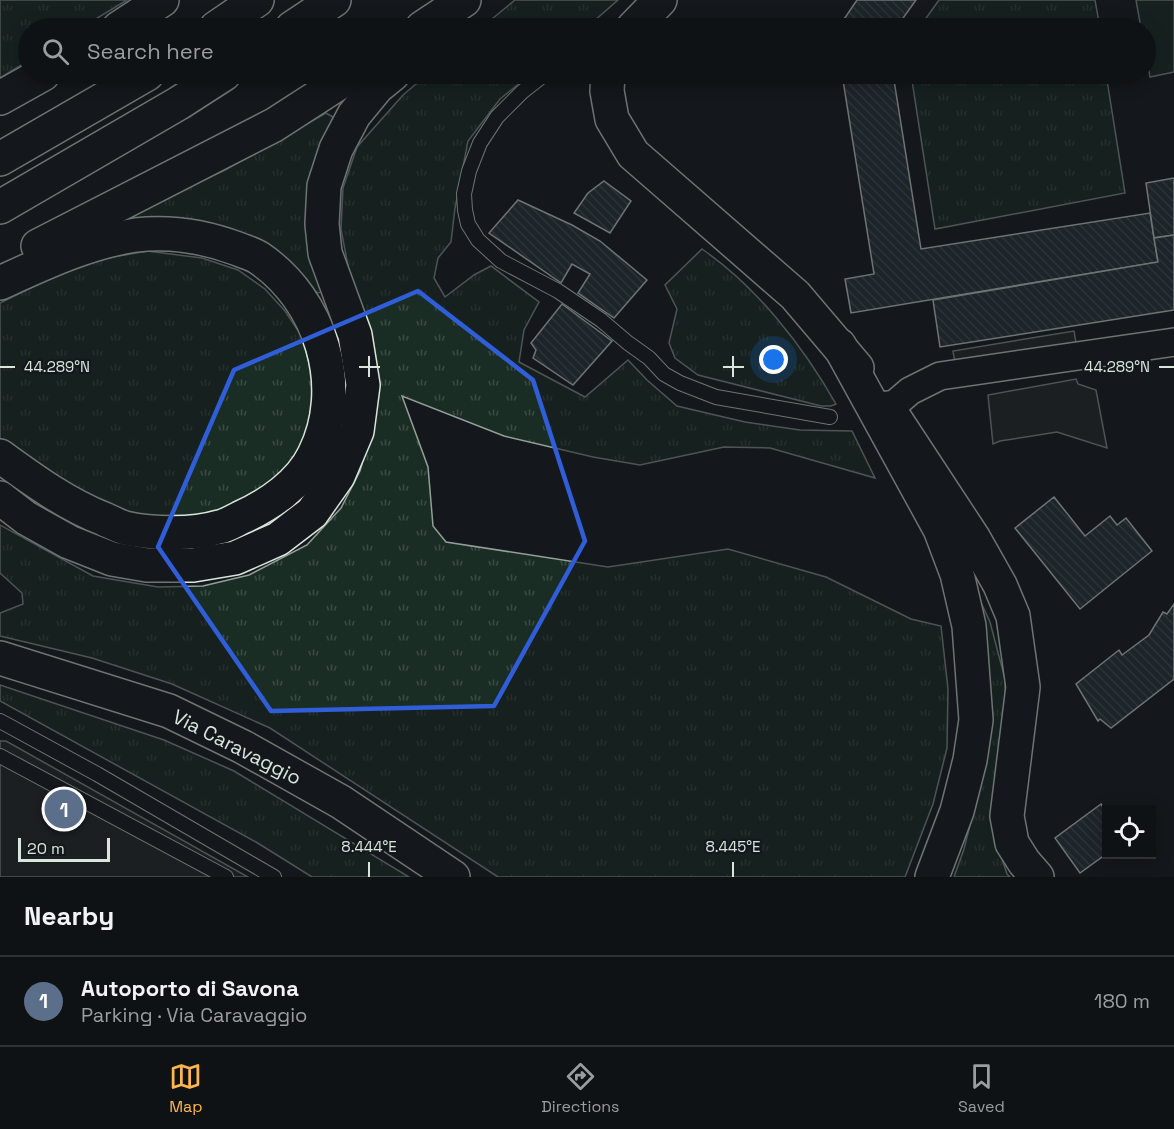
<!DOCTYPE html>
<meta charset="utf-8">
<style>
:root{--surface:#0f1215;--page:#181b1e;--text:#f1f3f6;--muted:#9b9ea0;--line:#2f3234;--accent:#ffb74d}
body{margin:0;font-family:"Space Grotesk",sans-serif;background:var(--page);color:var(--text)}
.controls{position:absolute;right:18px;bottom:18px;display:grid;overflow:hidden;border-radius:0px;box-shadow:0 3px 15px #0003}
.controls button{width:54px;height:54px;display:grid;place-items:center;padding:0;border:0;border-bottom:2px solid var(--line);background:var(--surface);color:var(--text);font:30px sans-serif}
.scale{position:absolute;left:18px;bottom:15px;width:92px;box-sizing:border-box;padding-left:6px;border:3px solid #d8e6dc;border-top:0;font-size:16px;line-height:21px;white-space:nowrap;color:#d8e6dc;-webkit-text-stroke:4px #14181c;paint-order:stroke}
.you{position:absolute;left:774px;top:360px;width:21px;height:21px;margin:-15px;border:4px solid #fff;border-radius:50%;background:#1a73e8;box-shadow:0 0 0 9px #1a73e833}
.badge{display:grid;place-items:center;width:39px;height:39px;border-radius:50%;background:var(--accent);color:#fff;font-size:20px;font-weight:700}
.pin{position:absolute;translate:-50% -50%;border:3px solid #fff;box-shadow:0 2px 6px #0006}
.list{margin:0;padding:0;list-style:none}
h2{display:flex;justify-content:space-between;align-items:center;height:78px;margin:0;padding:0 24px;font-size:26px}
h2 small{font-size:20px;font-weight:400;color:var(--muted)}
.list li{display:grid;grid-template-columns:39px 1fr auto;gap:18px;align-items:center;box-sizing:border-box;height:90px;padding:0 24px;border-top:2px solid var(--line)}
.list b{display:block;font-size:22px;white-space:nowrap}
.list p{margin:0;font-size:20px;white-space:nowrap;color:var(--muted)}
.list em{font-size:20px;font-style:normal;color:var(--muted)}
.icon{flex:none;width:33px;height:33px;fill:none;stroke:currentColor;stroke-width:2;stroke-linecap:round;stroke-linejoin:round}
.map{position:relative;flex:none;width:1174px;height:877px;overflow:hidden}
.search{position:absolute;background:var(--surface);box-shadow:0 3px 15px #0003;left:18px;right:18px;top:18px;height:66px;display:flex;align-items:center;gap:15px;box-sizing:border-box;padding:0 21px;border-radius:33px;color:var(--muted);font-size:22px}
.sheet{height:168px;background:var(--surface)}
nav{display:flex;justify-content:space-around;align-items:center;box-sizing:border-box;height:84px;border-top:2px solid var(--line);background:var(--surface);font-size:16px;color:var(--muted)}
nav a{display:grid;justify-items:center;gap:3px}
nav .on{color:var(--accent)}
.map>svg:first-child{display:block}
.grass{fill:url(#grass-tufts);stroke:#939e99;stroke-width:1.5}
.pitch{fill:#1a2d24;stroke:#939e99;stroke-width:1.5}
.parking{fill:#24282b;stroke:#939e99;stroke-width:1.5}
.building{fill:url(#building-back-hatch);stroke:#d8e6dc;stroke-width:1.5}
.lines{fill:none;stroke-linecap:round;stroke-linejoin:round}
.service-casing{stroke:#d8e6dc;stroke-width:16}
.minor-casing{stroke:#d8e6dc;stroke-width:30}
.tertiary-casing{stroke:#d8e6dc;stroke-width:36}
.motorway-casing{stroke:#d8e6dc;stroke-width:36}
.service{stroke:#14181c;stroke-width:14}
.minor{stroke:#14181c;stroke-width:27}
.tertiary{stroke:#14181c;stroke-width:33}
.motorway{stroke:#14181c;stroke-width:33}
.marked{fill:none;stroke:#305dd8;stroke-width:4.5;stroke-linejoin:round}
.ticks{fill:none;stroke:#d8e6dc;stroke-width:2}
.labels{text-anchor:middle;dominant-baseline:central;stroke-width:4.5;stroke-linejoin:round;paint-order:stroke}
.street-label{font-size:20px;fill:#d8e6dc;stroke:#14181c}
.ticks-label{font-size:15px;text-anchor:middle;fill:#d8e6dc;stroke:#14181c;stroke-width:4.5;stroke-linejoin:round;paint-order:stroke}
</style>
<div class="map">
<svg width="1174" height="877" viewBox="0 0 1174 877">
<defs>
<pattern id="grass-tufts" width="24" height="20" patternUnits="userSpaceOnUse" patternTransform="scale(1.5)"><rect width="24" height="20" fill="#1a2d24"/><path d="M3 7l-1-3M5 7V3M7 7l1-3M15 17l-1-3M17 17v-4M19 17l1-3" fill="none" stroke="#3b4b43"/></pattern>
<pattern id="building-back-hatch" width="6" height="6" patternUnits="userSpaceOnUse" patternTransform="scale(1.5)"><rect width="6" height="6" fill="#2c363c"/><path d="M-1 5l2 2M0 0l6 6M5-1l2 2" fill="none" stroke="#4a5358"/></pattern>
</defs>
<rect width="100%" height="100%" fill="#14181c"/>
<!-- grass -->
<g class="grass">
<path d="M0,0H127L81,28H28V61L0,78Z"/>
<path d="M515,0H618L586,28H481Z"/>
<path d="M939,0H1095L1100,28H919Z"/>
<path d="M428,74H531L500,99L468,141L455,208L451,242L438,258L434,278L445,297L474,275L491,266L539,302L524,330L519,362L585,397L628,360L647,380L677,406L745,422L800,430L852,431L875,478L770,448L724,447L640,465L593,457L504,436L402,396L428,467L433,526L446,542L608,567L728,549L826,577L911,619L941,626L948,689L947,748L933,804L905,877H498L270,728L172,684L92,658L0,636V613L23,604L22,593L0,573V525L93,576L158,587L203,586L249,575L307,545L341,508L360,471L376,414L341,229L343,188L357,147L403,95Z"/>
<path d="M911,74H1106L1125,193L935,229Z"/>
<path d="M326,113L333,117L318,154L322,292L317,293L298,271L233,230L205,222L178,219L136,222L133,213L225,170Z"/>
<path d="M702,249C757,287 803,346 836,404L831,406H821L698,375L675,358L669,343L677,309L665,285Z"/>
<path d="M147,251L202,258L238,270L265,289L285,311L303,338L312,375L313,409L305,437L288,468L235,508L195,518L148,519L104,507L50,477L0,438V303L55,276L102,259Z"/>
<path d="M965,568L990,622L1005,679L1006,731L995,837L1007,874L1010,877H954L964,849L986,762Z"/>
<path d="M0,685L164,740L234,771L409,877H312L256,842L0,701Z"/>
</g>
<!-- pitch -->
<path class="pitch" d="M1136,0H1174V72L1150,77L1146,53V28H1141Z"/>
<!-- parking -->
<g class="parking">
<path d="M1074,331L1076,343L955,363L953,351Z"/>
<path d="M1076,379L1078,384L1096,390L1107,448L1057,432L1000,441L993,444L988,395Z"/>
<path d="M0,741H6L248,877H0Z"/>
</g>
<!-- building -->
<g class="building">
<path d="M857,0H916L896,28H838Z"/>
<path d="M842,74H893L921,249L1150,213L1158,262L851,313L845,279L874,274Z"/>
<path d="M1174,178V235L1154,238L1146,183Z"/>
<path d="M604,181L631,201L610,233L574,213L588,193Z"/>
<path d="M518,200L572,225L600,241L647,280L614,318L578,293L590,274L572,264L561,283L489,233Z"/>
<path d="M1174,235V310L940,347L933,300L1158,262L1154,238Z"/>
<path d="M562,304L612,341L573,385L533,358L536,350L531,343Z"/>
<path d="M1054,497L1085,536L1110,516L1117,525L1126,518L1152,551L1080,609L1015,528Z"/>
<path d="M1174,604V679L1111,728L1100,719L1098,721L1076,684L1119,650L1122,655L1149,635L1163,612L1167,614Z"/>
<path d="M1101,804L1106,812V854L1080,873L1055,838Z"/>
</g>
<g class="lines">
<defs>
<g id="service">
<path d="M545,74L522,92L497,117L480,143L469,171L464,194L465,210L468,224L478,240L501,261L558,291L601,320L628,343L649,358L664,374L680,383L716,397L830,417"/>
<path d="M0,721L97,774L274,877"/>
<path d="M0,756L226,877"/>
</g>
<path id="minor" d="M889,409L910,391L940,376L1174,342"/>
<g id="tertiary">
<path d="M633,28L660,0"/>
<path d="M608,74L607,91L612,119L633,154L795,295L857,368"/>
<path d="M888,408L974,539L1000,585L1013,616L1023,687L1007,816L1012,843L1024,862L1037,877"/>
<path d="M0,658L169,711L243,747L341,802L453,877"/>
</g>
<g id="motorway">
<path d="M119,28L162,0"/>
<path d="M216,28L257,0"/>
<path d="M292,28L334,0"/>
<path d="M422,28L464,0"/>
<path d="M0,98L43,74"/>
<path d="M0,159L147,74"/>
<path d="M0,207L179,103L224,74"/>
<path d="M38,246L274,125L353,74"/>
<path d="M0,283C44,263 88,242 136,235C171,231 206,237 238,249C245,252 253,254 259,258C321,300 348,387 314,455C300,484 269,505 240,518C234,521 226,526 219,527C193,535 152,534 125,528C118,526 111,522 104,519C66,504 33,480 0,456"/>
<path d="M839,345L940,529L957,574L969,626L976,720L970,760L957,811L932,877"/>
<path d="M0,498L26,518L69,542L112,559L147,565H193L235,558L278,539L312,513L338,476L357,431L363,385L355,335L325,253L322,224L324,186L336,149L354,115L377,87L393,74"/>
</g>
</defs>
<!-- service casing -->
<use href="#service" class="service-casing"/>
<!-- minor casing -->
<use href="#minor" class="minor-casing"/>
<!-- tertiary casing -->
<use href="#tertiary" class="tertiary-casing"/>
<!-- motorway casing -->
<use href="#motorway" class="motorway-casing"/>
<!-- service -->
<use href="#service" class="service"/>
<!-- minor -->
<use href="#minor" class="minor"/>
<!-- tertiary -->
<use href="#tertiary" class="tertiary"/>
<!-- motorway -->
<use href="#motorway" class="motorway"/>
</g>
<!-- marked area -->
<path d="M0 0H1174V877H0ZM418,291L533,380L585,541L494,706L271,711L158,547L234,370Z" fill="#14181c" fill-opacity=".55" fill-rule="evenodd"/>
<path class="marked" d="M418,291L533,380L585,541L494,706L271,711L158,547L234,370Z"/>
<!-- ticks -->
<path class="ticks" d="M369,356V377M733,356V377M0,367H15M359,367H380M723,367H744M1159,367H1174M369,862V877M733,862V877"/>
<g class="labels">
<!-- street labels -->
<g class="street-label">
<text transform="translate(237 747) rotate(27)">Via Caravaggio</text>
</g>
</g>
<g class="ticks-label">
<text x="57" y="372">44.289°N</text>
<text x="1117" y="372">44.289°N</text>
<text x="369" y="852">8.444°E</text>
<text x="733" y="852">8.445°E</text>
</g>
</svg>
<div class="controls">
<button><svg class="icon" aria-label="locate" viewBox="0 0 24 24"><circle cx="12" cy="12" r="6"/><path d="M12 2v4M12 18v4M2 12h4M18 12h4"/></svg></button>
</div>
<div class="scale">20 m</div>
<div class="you"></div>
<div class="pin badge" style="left:64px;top:809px;background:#5c6f8a">1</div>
<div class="search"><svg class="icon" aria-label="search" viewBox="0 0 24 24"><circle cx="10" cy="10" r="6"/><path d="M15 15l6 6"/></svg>Search here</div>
</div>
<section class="sheet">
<h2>Nearby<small></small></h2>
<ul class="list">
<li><span class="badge" style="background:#5c6f8a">1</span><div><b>Autoporto di Savona</b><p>Parking · Via Caravaggio</p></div><em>180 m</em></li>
</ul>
</section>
<nav>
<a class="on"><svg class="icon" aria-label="map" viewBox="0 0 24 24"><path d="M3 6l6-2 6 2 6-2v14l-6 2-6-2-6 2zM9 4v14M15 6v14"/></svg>Map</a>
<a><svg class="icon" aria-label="directions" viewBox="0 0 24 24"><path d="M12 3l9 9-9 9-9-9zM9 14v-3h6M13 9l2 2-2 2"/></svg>Directions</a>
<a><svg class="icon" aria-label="saved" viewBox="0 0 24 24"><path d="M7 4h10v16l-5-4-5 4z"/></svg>Saved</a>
</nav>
